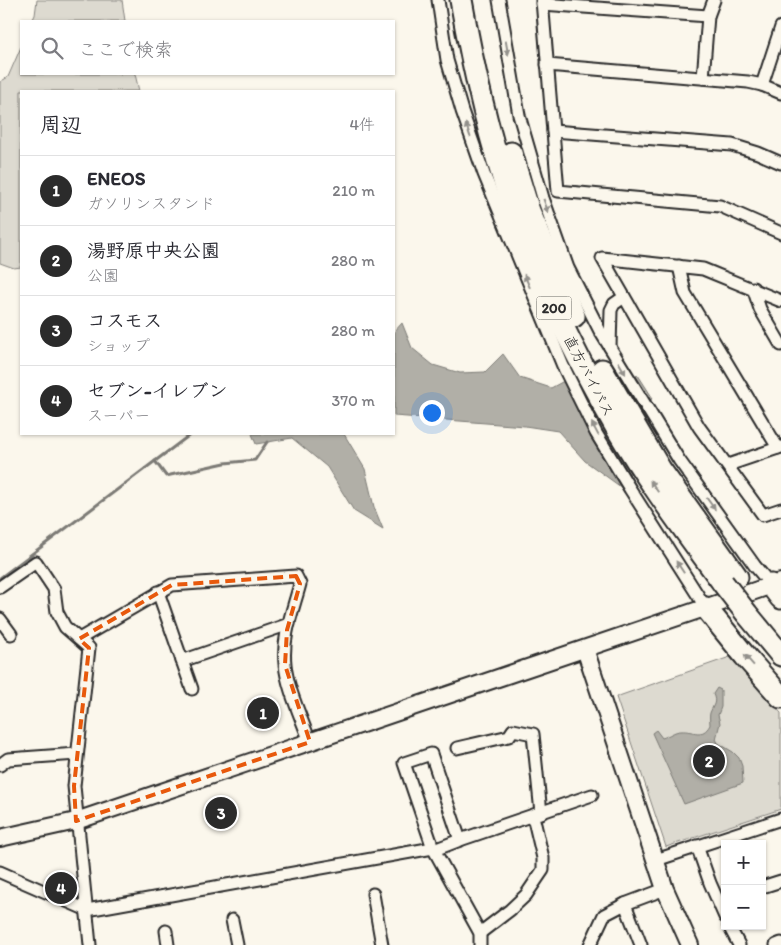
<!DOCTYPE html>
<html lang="ja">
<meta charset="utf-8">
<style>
:root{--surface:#fff;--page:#f7f7f7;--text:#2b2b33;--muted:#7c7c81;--line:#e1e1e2;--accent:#2b2b2b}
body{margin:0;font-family:Itim,"Klee One",sans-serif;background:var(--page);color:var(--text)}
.controls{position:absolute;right:15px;bottom:15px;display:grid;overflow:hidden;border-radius:0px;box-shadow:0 1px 4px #0004}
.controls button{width:45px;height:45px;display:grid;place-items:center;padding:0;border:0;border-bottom:1px solid var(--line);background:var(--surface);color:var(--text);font:25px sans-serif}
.you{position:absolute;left:431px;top:412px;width:18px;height:18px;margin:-12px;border:4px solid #fff;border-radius:50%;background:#1a73e8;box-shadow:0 0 0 8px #1a73e833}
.badge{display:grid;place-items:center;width:32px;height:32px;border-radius:50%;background:var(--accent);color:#fff;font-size:16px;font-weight:700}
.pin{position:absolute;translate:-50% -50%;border:2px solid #fff;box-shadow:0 1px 5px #0006}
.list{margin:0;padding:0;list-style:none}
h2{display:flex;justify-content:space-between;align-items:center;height:65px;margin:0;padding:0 20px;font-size:21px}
h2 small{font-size:16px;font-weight:400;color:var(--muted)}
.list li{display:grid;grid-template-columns:32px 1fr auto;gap:15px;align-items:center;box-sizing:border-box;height:70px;padding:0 20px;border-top:1px solid var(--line)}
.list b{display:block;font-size:19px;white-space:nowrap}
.list p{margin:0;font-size:16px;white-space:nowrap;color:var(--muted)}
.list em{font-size:16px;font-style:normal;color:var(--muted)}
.icon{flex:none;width:28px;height:28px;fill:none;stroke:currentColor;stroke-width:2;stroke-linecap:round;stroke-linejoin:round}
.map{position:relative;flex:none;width:781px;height:945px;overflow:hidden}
.search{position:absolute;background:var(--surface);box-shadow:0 1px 4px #0004;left:20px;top:20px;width:375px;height:55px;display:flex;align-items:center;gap:12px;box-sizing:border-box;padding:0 18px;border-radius:0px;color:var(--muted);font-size:19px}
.panel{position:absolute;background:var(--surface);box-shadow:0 1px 4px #0004;left:20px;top:90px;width:375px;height:345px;border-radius:0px}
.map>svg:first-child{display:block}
.green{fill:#dddad0;stroke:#84827e}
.water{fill:#b1afa7;stroke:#7b7a75}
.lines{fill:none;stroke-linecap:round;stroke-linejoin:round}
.stream{stroke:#7b7a75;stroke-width:3}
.street-casing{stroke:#2b2b2b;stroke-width:15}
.secondary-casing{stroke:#2b2b2b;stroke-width:20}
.highway-casing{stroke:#2b2b2b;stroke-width:25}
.street{stroke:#fbf7ec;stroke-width:11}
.secondary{stroke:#fbf7ec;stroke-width:16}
.highway{stroke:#fbf7ec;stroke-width:21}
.highway-bridge-casing{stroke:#2b2b2b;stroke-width:25;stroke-linecap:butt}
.highway-bridge{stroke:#fbf7ec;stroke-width:21}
.oneway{fill:#93918c}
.marked{fill:none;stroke:#e8590c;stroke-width:4;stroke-dasharray:10 6;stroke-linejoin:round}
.labels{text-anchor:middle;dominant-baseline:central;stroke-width:4;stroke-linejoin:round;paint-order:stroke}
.shield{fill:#fbf7ec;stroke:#696865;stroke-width:1}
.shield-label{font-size:14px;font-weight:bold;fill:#2b2b2b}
.street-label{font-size:15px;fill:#2b2b2b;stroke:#fbf7ec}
</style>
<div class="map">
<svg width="781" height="945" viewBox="0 0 781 945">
<rect width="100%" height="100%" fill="#fbf7ec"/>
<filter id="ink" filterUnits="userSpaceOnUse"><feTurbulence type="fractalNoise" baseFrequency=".02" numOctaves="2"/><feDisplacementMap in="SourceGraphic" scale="10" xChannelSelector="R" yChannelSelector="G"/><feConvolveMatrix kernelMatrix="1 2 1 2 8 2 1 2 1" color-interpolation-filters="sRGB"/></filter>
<g filter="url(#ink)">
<!-- green -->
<g class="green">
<path d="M37,0H122L125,21H32L35,15Z"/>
<path d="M21,47V74H135L139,91H21V267L14,268L0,263V82L8,77Z"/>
<path d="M730,657L781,713V809L666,847L616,697Z"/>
</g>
<!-- water -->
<g class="water">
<path d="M402,323L412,348L433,365L460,373L485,372L503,354L520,378L551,388L562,382L638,375L652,397L625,490L585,461L558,431L525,426L394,416V332Z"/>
<path d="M252,434H344L365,469L374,507L383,529L354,511L327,467L292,438L256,444Z"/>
<path d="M717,688L721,690V707L718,715L720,723L716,739L718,743L733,752L739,758L742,766L743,783L684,804L652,733L656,730L662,738C669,736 674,731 681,731C694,730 702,739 710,725C710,721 709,717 710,713C713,705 717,703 713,694Z"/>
</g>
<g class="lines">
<!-- stream -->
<g class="stream">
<path d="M155,461L166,476L225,463L255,460L267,442"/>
<path d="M0,578L191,434"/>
</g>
<defs>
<g id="street">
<path d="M438,0L447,60L462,111L484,174L563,366L596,433L630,489L706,608"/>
<path d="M499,0L519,115L543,198L568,268L600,331L679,460L755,566L771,585"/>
<path d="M542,0L558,191L720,206L781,233"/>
<path d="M542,4L708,16"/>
<path d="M547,65L748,82L762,85L781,93"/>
<path d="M703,78L708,16L714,0"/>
<path d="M762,85L781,27"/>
<path d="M553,131L732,145L758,153L781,163"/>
<path d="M679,266L685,293L778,448"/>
<path d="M753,288L760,309L781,345"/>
<path d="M781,301L703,269L602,258L699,427L763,515L781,509"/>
<path d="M610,347L611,310L614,304L624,297"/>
<path d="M728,465L781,447"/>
<path d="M0,587L36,562L54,589L57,612L65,627L89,648L74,786L90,945"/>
<path d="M158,592L192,689"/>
<path d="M0,619L11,634"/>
<path d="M79,639L172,585L296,576L300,584C293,610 282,637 285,664C287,688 302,719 310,742"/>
<path d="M182,661L289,624"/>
<path d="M457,748L509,736L513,730L533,734L541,813"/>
<path d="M0,765L8,759L77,754"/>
<path d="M460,840L592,795"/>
<path d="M697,846L710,883L725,917"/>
<path d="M433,848L404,763L431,754L460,840L434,850"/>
<path d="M656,860L781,819"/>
<path d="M0,872L87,910L433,848L480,933V945"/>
<path d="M762,887L781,881"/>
<path d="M373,894L382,945"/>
<path d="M232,920L237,945"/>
<path d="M729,926L739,945"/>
<path d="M166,931L168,945"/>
<path d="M480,933L510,910L526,895L543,870V858L533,816"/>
<path d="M590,945L604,915L625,904"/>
<path d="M641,945L625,904L665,889"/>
<path d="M776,945L781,943"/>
</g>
<g id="secondary">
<path d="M585,649L665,889L690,945"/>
<path d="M0,838L76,821L781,582"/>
</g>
<g id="highway">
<path d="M461,0C473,68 488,136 511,202C538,280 575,355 616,427C648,482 686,532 723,583"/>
<path d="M511,153L529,211L574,316"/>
<path d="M602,370L660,469L737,577"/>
<path d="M771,585L781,598"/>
<path d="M706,608L745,656L781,697"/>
<path d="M747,614L781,655"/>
</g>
</defs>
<!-- street casing -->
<use href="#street" class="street-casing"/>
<!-- secondary casing -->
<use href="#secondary" class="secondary-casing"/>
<!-- highway casing -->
<use href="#highway" class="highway-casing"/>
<!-- street -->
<use href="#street" class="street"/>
<!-- secondary -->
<use href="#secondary" class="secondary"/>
<!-- highway -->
<use href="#highway" class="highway"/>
<defs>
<path id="highway-bridge" d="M723,583L747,614"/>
</defs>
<!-- highway-bridge casing -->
<use href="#highway-bridge" class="highway-bridge-casing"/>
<!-- highway-bridge -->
<use href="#highway-bridge" class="highway-bridge"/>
</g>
<!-- one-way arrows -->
<defs><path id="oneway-solid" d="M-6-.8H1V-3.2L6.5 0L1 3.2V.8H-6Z" transform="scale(1.25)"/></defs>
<g class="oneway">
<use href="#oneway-solid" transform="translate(507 48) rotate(80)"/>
<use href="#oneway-solid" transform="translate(468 130) rotate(-109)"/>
<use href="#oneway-solid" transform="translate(546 206) rotate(70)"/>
<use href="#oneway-solid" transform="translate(527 281) rotate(-113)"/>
<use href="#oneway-solid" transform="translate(622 368) rotate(60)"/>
<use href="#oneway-solid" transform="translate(595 429) rotate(-118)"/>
<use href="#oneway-solid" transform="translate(654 486) rotate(-124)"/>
<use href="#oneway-solid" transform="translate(711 504) rotate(54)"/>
<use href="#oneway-solid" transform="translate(680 567) rotate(-123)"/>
<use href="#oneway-solid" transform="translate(749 660) rotate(-131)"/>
</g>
</g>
<!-- marked area -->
<path class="marked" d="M296,576L300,584L287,630L285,665L310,742L76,821L74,786L89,648L79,639L172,585Z"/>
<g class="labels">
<!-- shield labels -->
<rect class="shield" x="536.5" y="296.5" width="35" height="23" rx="4"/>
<g class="shield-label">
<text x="554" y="308">200</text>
</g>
<!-- street labels -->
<g class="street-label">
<text transform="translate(589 376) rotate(62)">直方バイパス</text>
</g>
</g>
</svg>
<div class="controls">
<button>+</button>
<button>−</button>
</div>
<div class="you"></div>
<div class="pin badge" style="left:263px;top:713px">1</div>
<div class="pin badge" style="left:709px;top:761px">2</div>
<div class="pin badge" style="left:221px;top:813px">3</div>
<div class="pin badge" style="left:61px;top:888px">4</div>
<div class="search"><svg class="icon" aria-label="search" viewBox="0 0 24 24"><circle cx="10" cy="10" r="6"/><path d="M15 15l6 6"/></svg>ここで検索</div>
<section class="panel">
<h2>周辺<small>4件</small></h2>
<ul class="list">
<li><span class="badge">1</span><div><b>ENEOS</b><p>ガソリンスタンド</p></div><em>210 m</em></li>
<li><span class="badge">2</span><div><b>湯野原中央公園</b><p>公園</p></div><em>280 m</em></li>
<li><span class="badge">3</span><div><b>コスモス</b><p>ショップ</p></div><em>280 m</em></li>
<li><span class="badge">4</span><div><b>セブン-イレブン</b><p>スーパー</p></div><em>370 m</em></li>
</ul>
</section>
</div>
